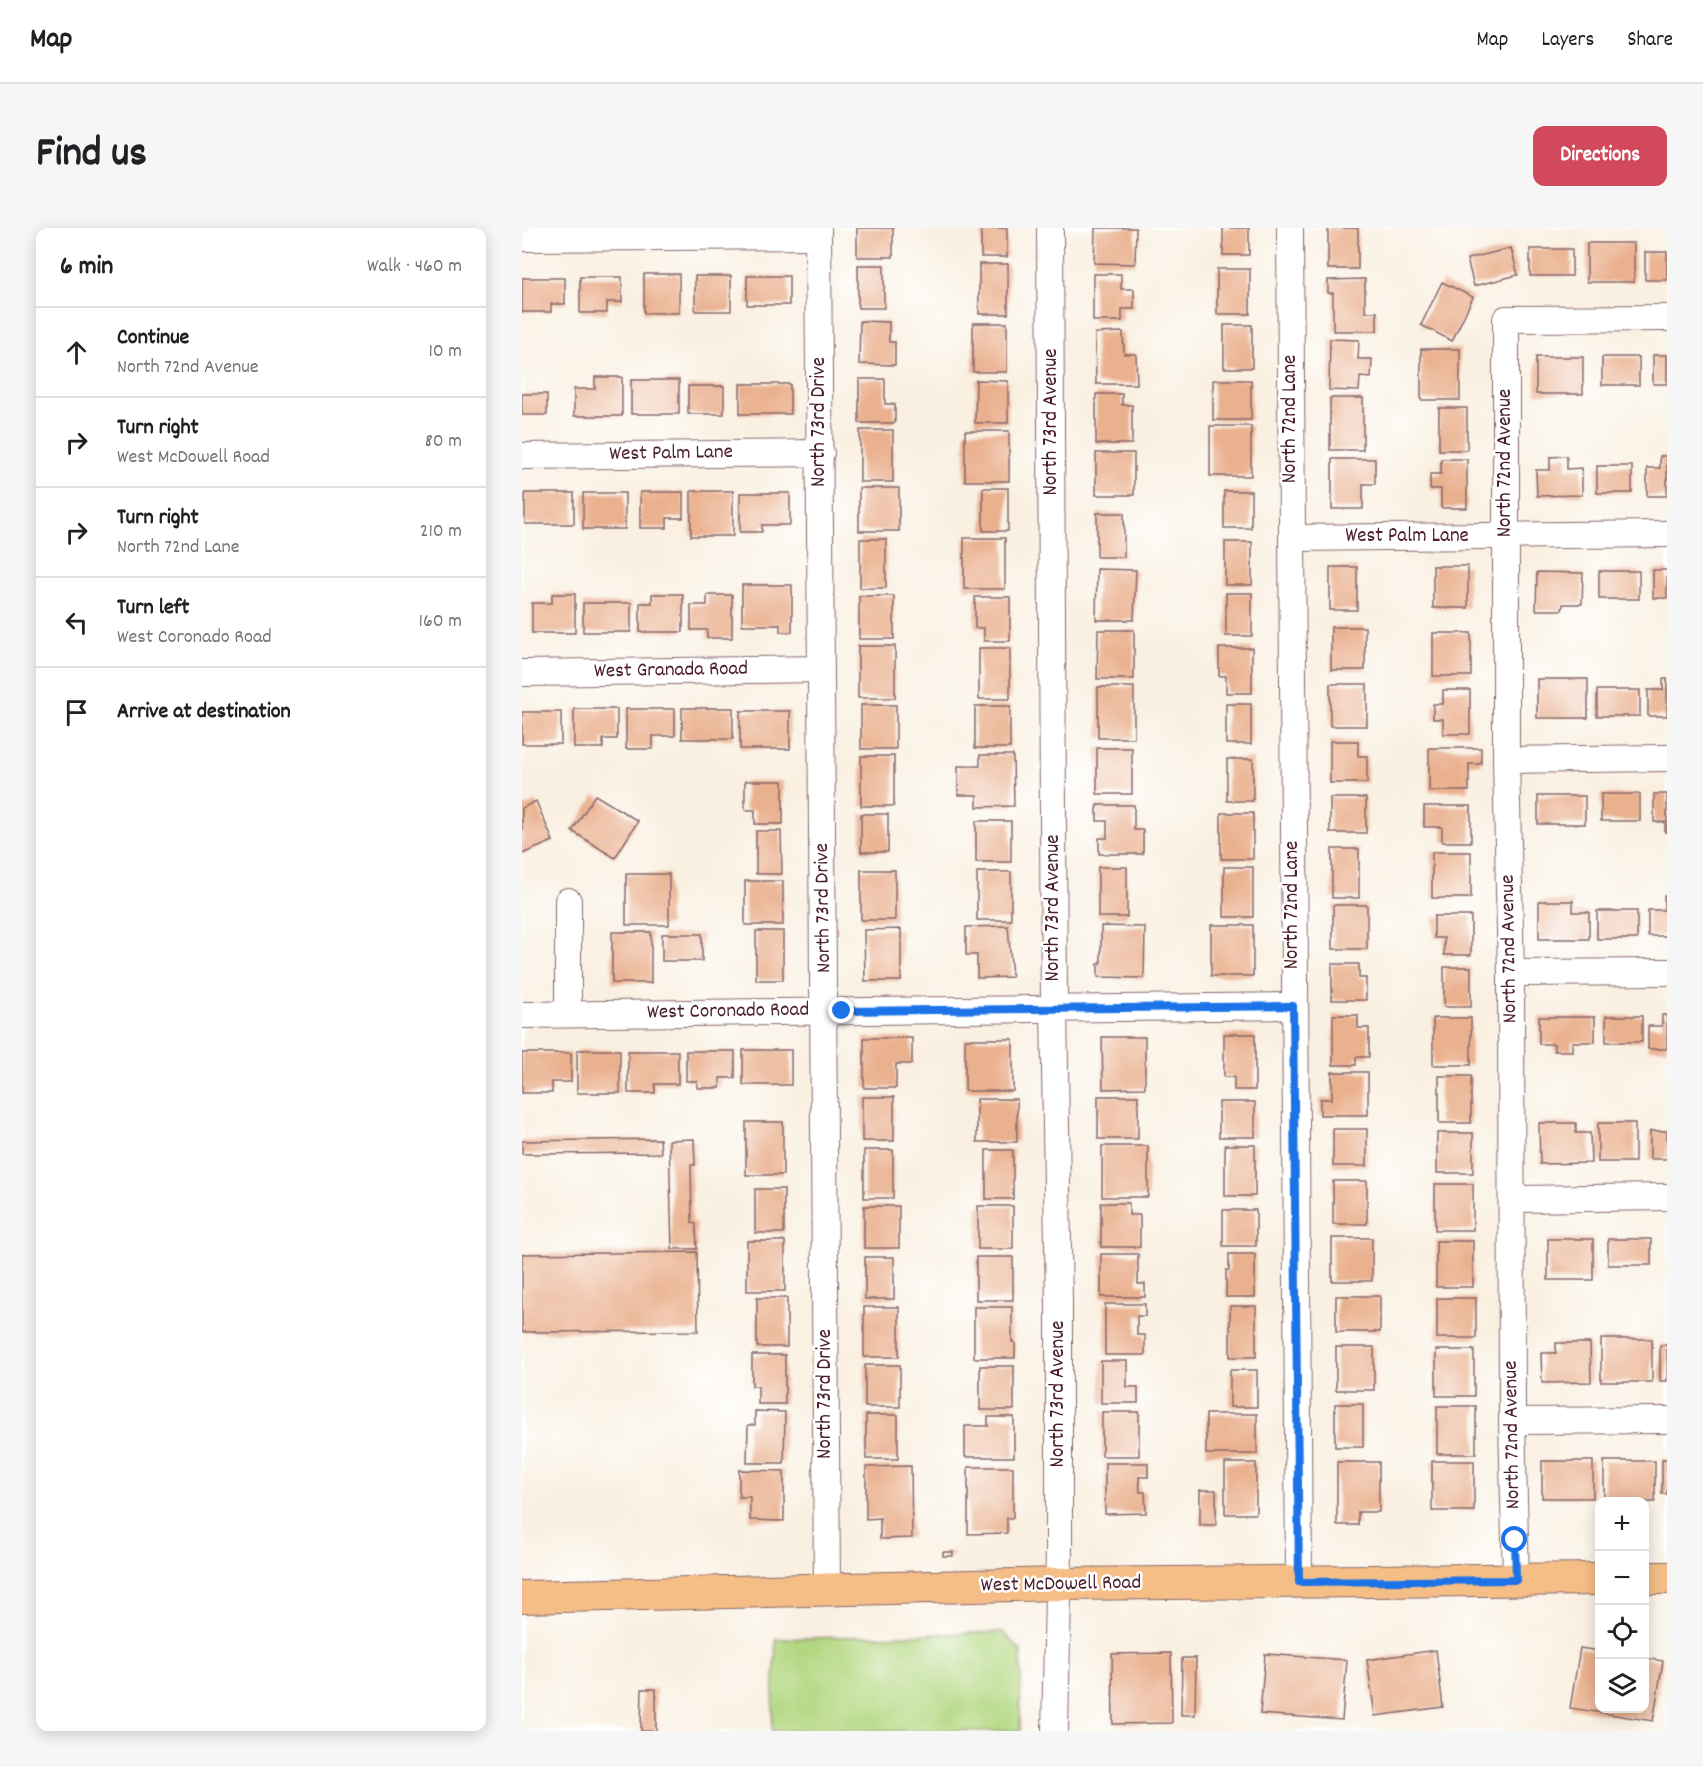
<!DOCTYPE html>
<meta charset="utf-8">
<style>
:root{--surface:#fff;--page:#f6f6f6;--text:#202124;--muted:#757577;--line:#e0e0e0;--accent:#d1495b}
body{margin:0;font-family:Dekko,sans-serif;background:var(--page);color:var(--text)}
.controls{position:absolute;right:18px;bottom:18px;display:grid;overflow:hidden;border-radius:12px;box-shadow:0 3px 15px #0003}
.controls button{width:54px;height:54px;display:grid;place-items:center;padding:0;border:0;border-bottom:2px solid var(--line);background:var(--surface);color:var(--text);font:30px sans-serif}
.stop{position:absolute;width:18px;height:18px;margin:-14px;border:4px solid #1a73e8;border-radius:50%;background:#fff}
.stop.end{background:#1a73e8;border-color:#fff;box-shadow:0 2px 6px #0008}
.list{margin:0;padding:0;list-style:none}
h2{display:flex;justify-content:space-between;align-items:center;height:78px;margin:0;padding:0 24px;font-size:26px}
h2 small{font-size:20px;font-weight:400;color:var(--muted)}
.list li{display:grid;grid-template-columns:39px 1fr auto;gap:18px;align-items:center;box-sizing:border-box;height:90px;padding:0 24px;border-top:2px solid var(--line)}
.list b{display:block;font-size:22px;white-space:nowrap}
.list p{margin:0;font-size:20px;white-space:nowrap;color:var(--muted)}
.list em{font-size:20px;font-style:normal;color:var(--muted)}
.icon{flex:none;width:33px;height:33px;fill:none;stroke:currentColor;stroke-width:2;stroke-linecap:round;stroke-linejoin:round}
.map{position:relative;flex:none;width:1145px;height:1503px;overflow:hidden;border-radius:12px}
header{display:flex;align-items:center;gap:36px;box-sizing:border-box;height:84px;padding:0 30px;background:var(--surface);border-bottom:2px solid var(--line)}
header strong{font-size:28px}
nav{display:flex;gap:33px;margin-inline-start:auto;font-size:21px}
.intro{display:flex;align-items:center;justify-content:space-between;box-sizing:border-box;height:144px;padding:0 36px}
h1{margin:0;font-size:42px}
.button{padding:15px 27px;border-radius:12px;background:var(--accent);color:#fff;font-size:21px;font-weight:700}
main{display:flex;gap:36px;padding:0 36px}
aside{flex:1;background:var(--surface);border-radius:12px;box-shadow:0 3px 15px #0003}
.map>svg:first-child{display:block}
.grass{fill:#b2d780;stroke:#7e7b56;stroke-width:1.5}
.building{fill:#eab18f}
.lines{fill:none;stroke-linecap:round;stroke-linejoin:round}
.minor-casing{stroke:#87686b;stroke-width:28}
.major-casing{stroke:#87686b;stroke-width:34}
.minor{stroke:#fff;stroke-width:26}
.major{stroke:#f6be87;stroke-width:32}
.route{stroke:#1a73e8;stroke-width:8}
.labels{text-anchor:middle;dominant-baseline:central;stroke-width:5;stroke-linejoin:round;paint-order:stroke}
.street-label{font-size:21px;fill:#4a1f2b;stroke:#fff}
</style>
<header>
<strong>Map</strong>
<nav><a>Map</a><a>Layers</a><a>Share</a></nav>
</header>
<div class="intro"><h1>Find us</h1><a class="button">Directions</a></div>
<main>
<aside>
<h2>6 min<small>Walk · 460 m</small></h2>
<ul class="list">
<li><svg class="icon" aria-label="ahead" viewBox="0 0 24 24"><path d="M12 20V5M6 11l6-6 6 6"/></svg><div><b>Continue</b><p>North 72nd Avenue</p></div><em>10 m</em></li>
<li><svg class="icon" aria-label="right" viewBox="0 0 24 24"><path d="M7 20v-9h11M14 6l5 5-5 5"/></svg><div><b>Turn right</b><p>West McDowell Road</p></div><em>80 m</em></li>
<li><svg class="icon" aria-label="right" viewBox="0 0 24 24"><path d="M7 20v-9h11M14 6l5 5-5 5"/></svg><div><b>Turn right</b><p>North 72nd Lane</p></div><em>210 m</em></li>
<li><svg class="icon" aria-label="left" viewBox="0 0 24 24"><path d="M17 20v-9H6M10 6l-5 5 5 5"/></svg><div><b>Turn left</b><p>West Coronado Road</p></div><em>160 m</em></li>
<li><svg class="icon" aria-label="arrive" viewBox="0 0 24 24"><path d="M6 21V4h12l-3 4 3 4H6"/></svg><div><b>Arrive at destination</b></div></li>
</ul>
</aside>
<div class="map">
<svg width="1145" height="1503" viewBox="0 0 1145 1503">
<rect width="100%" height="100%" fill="#fff"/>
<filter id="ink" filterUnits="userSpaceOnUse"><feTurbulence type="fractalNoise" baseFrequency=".0167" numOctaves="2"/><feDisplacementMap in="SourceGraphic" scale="12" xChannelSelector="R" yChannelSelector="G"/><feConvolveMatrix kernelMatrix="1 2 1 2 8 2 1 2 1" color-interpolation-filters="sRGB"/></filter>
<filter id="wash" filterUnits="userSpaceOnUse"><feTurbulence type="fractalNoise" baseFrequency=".008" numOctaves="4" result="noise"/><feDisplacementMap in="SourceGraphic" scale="24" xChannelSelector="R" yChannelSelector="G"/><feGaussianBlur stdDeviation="1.35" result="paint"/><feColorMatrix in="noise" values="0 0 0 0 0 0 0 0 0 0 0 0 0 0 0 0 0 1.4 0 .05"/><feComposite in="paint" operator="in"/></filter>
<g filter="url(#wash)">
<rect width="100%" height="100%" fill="#f9f0e1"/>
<!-- grass -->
<path class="grass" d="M481,1404L499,1423L498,1503H250L254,1411Z"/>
<g id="blocks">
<!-- building -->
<g class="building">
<rect x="335" y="0" width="36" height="29"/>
<rect x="459" y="0" width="26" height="29"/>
<path d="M573,0H614L613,36L572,35Z"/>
<rect x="701" y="0" width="26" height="27"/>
<rect x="806" y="0" width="30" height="41"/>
<rect x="1065" y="15" width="47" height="39"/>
<path d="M989,20L996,47L952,58L945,31Z"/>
<rect x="1008" y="21" width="42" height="27"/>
<rect x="1123" y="24" width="22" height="28"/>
<rect x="457" y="36" width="29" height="50"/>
<rect x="336" y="37" width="26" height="43"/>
<rect x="695" y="41" width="33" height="45"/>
<rect x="122" y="46" width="35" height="39"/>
<path d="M571,46H599V61H612V81H600V93H571Z"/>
<rect x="173" y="48" width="36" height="35"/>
<rect x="225" y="48" width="42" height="29"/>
<path d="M58,49H100V74H85V85H58Z"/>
<path d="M0,50H43V76H29V84H0Z"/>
<path d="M843,51V84H855V103H811V65H806V52Z"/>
<path d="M920,54L951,69L930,113L899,97Z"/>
<path d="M338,93L367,94V114H373V137L337,136Z"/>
<rect x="451" y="95" width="34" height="49"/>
<rect x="702" y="97" width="28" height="43"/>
<path d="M601,104L602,126H614L615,156H574L573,105Z"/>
<path d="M808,111L837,112L836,131H850L849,150L838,149L837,163L807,162Z"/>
<rect x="899" y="121" width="39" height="51"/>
<rect x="1131" y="127" width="14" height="29"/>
<rect x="1014" y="129" width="47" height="37"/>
<rect x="1080" y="129" width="37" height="28"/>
<path d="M73,149H100V188H52V161H73Z"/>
<path d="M337,151H363V176H373V195H337Z"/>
<rect x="109" y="152" width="48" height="34"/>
<path d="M454,152L486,153V195H453Z"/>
<rect x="691" y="152" width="38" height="40"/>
<rect x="218" y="156" width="50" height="30"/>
<rect x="166" y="158" width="36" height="28"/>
<rect x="0" y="166" width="25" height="21"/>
<path d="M574,166H600V177H610V216H574Z"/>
<rect x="808" y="170" width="33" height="52"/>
<rect x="917" y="180" width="28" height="42"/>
<rect x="688" y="198" width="41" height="50"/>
<rect x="338" y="202" width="33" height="52"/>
<rect x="443" y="203" width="44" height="50"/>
<rect x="574" y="225" width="38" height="42"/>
<path d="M1045,228V241L1060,240V267L1015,268L1014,242H1028V229Z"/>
<path d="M1138,228H1145V268H1125V240H1138Z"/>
<path d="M810,231H853V256H841V281H810Z"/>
<path d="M919,231H945V280H919V261H908V246H919Z"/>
<rect x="1075" y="238" width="35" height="27"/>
<rect x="337" y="260" width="40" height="43"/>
<rect x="461" y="260" width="25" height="43"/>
<rect x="169" y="263" width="42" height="45"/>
<rect x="702" y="263" width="27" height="37"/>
<path d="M118,264H161V290H145V300H118Z"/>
<rect x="3" y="265" width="49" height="31"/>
<rect x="61" y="265" width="42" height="36"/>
<path d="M218,265H268V297H240V304H218Z"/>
<rect x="575" y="285" width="27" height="44"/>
<rect x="442" y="310" width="41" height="51"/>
<rect x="338" y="311" width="26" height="49"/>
<rect x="703" y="314" width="27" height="43"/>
<rect x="911" y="338" width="35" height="42"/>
<rect x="808" y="339" width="27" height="43"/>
<path d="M575,341L614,342L612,392H574Z"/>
<rect x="1131" y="342" width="14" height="28"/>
<rect x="1077" y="343" width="40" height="28"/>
<path d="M1015,344L1061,345L1060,376H1041L1040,382H1014Z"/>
<path d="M220,357H270V404H258V397H220Z"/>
<rect x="704" y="365" width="26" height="43"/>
<path d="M30,366H53V405H10V375H30Z"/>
<path d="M130,366H161V404H118V375H130Z"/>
<path d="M185,367H210V410H185V402H169V377H185Z"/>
<rect x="337" y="368" width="35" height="43"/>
<path d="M453,369H488V413H462V400H453Z"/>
<rect x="61" y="375" width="48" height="29"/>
<rect x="809" y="399" width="34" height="43"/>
<path d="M576,402H612V451H575Z"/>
<rect x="911" y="405" width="38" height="43"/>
<rect x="336" y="418" width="37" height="52"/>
<rect x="457" y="420" width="31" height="51"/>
<path d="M697,420H730V465H704V448H697Z"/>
<rect x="1015" y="451" width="51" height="39"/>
<path d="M1141,451H1145V488H1126V462H1141Z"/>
<rect x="808" y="456" width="37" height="42"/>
<rect x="576" y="459" width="36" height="51"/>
<path d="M921,462H948V506H921V491H911V476H921Z"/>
<rect x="1075" y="462" width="43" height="26"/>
<rect x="704" y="476" width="25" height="40"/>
<rect x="339" y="477" width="35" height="44"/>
<rect x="453" y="478" width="35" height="42"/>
<rect x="160" y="480" width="51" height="31"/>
<path d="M52,481H95V511H81V520H52Z"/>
<path d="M104,481H153V508H131V521H104Z"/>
<rect x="218" y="483" width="50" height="38"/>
<rect x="0" y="484" width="39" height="32"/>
<path d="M808,513H836V528H845V555H808Z"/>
<rect x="575" y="520" width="35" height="46"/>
<path d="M907,520H959V536H947V563H907Z"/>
<path d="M458,527H491L492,578L455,579V567H436V538H458Z"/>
<rect x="339" y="528" width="33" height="50"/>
<rect x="705" y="531" width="26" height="42"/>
<path d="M223,553H261V596H233V582H223Z"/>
<rect x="1079" y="566" width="39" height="27"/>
<path d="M1132,566H1145V604H1143V594H1132Z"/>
<path d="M73,567L116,593L93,630L50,603Z"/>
<rect x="1016" y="568" width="47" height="28"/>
<rect x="808" y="570" width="36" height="35"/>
<path d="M14,573L31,613L0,626V580Z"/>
<path d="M575,577H612V602H621V626H577V610H585V593H575Z"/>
<path d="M902,578H949V614H920V599H902Z"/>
<rect x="699" y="585" width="32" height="46"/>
<rect x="339" y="586" width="27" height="38"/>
<rect x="454" y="593" width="35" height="41"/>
<path d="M234,603H259L260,646H234Z"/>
<rect x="810" y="621" width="27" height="49"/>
<rect x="910" y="624" width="39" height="46"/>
<rect x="576" y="639" width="29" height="50"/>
<rect x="702" y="639" width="29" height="50"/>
<rect x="339" y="642" width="34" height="50"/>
<rect x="455" y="644" width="34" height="48"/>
<rect x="104" y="646" width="43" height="51"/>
<rect x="223" y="653" width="38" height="44"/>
<path d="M1142,668H1145V708H1126V682H1142Z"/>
<path d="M1017,673H1051V684H1067V711H1017Z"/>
<rect x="811" y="677" width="34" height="44"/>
<rect x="1075" y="683" width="40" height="28"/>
<path d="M912,688H949V727H922V710H912Z"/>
<rect x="689" y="697" width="42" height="51"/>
<path d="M486,698L490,749L455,750V727H444V699Z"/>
<path d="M579,698L623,699L622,750L576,749V736H579Z"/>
<path d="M379,701V753H343L342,702Z"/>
<rect x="234" y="703" width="27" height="49"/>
<rect x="90" y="704" width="39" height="51"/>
<rect x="140" y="706" width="40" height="27"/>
<path d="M810,736H837V750H844V772H810Z"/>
<rect x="922" y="739" width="27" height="40"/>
<path d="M811,787H836V800H847V829H834V837H811Z"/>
<path d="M1140,787H1145V821H1126V798H1140Z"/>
<rect x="1084" y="788" width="36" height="26"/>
<path d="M1017,789H1073V814H1050V823H1032V816H1017Z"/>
<rect x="911" y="790" width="38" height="47"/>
<path d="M702,806H733V862H712V849H702Z"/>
<path d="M580,809H623V860L581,861Z"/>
<path d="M342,810H390V836H374V860H342Z"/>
<rect x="443" y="811" width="48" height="52"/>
<rect x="55" y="822" width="43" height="43"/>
<rect x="221" y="822" width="48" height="35"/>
<path d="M106,823H156V856H133V865H106Z"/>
<path d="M164,823H213V850H198V860H175V853H164Z"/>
<path d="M0,825H49V854H30V865H0Z"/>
<path d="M810,844H846V887H798V871H810Z"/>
<rect x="917" y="848" width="32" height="47"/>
<rect x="576" y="868" width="40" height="43"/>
<rect x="340" y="869" width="32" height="44"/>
<rect x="455" y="871" width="40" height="43"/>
<rect x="697" y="874" width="36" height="35"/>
<rect x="224" y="894" width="37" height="53"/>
<path d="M1017,895H1054V905H1068L1069,935L1018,936Z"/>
<rect x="1076" y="895" width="37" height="39"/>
<rect x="811" y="901" width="34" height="37"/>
<rect x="1128" y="903" width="17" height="28"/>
<rect x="915" y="905" width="36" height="40"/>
<path d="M138,911L139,925L0,926V913Z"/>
<path d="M172,911L173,937H169L170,994L174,996L175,1021H150L147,912Z"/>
<rect x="703" y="917" width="30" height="51"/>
<rect x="580" y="918" width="46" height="51"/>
<rect x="342" y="922" width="29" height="48"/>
<rect x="464" y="922" width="27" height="49"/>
<rect x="811" y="953" width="34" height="43"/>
<rect x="913" y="956" width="38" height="46"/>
<rect x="233" y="961" width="29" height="44"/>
<path d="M579,975H607V987H618V1019H579Z"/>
<rect x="342" y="978" width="35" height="42"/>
<rect x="456" y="978" width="35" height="43"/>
<rect x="701" y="982" width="33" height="36"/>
<rect x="810" y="1010" width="40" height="43"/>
<rect x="1026" y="1011" width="45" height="41"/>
<rect x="1086" y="1011" width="43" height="26"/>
<rect x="225" y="1013" width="38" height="50"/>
<rect x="914" y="1013" width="37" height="46"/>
<path d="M175,1024L176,1103L0,1104V1026Z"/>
<path d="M579,1026H616V1056H623V1069H579Z"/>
<path d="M707,1026H733V1069H704V1042H707Z"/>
<rect x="343" y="1029" width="29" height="42"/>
<rect x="454" y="1029" width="37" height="43"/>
<rect x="814" y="1068" width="44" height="36"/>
<rect x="235" y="1070" width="30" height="49"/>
<rect x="915" y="1070" width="39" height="40"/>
<path d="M583,1076H623V1088H615V1107H623V1127H583Z"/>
<rect x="708" y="1078" width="26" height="51"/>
<rect x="342" y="1079" width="35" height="50"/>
<path d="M452,1079H490V1114H493V1130H452Z"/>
<rect x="1079" y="1111" width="51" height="43"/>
<path d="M1034,1115H1068L1069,1154L1020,1155L1019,1125H1034Z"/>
<rect x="1138" y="1117" width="7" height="36"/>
<rect x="814" y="1119" width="38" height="43"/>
<rect x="914" y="1122" width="38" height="46"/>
<path d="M230,1127H263V1176H236V1158H230Z"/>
<path d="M579,1133H605V1159H616V1175H579Z"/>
<rect x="343" y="1137" width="35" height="42"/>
<rect x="458" y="1138" width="34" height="44"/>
<rect x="708" y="1142" width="27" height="37"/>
<rect x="813" y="1176" width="28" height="43"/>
<rect x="915" y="1178" width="39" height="48"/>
<path d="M233,1183L263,1184L262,1235H225L226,1197H233Z"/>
<rect x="580" y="1184" width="37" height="44"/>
<rect x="684" y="1186" width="51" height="40"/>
<rect x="344" y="1187" width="32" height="44"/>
<path d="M466,1189H492V1229H443V1198H466Z"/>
<rect x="1140" y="1231" width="5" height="35"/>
<rect x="910" y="1233" width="42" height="50"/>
<rect x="1020" y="1233" width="51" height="37"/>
<rect x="1082" y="1233" width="51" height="41"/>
<path d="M815,1234H857V1284H836V1297H815Z"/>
<path d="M583,1235H626V1249H617L618,1264H623L624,1285L583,1286Z"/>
<rect x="703" y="1235" width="31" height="51"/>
<path d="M389,1238L390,1310L358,1311V1290L344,1291V1239Z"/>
<path d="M446,1239H491V1290H485V1305L446,1306Z"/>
<path d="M217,1242L262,1243V1293L228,1292V1269H217Z"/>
<rect x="678" y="1262" width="16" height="35"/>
<rect x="421" y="1324" width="10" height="4"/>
<path d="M1058,1420L1078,1423V1480H1122V1430L1141,1433L1131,1493L1048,1480Z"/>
<path d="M914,1422L921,1479L853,1488L845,1432Z"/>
<path d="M649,1425L650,1495L591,1496L590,1426Z"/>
<path d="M743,1426L825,1432L820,1492L738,1486Z"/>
<path d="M660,1430H674L673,1487H659Z"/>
<path d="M120,1461H134V1503H119Z"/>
</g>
</g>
</g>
<g filter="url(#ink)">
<use href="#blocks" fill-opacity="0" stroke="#87686b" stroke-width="1.5"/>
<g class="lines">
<defs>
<g id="minor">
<path d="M296,0L305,1361"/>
<path d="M528,0L532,781L537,1076V1321L533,1503"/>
<path d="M768,0L777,1354"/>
<path d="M0,10L296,8"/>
<path d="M0,228L299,225"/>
<path d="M770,310L1145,306"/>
<path d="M0,445L299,441"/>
<path d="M984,532L1145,530"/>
<path d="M46,673V786"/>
<path d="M989,745L1145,744"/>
<path d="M0,787L771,778"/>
<path d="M990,971L1145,969"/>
<path d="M990,1193L1145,1192"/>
<path d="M994,1352L990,1193L989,745L984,532V91L1145,90"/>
</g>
<g id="major">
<path d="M1122,1350H1145"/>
<path d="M0,1369L537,1356L1078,1351"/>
</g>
</defs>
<!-- minor casing -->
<use href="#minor" class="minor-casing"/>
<!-- major casing -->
<use href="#major" class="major-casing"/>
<!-- minor -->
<use href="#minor" class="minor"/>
<!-- major -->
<use href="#major" class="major"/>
</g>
</g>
<g class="lines" filter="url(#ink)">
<!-- route -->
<path class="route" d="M320,783L771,778L777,1354L994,1352L993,1312"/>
</g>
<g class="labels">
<!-- street labels -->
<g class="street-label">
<text transform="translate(769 191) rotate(-90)">North 72nd Lane</text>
<text transform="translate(298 194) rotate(-90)">North 73rd Drive</text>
<text transform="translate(530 194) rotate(-90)">North 73rd Avenue</text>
<text transform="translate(149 226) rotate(-1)">West Palm Lane</text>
<text transform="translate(984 235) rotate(-90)">North 72nd Avenue</text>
<text x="885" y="309">West Palm Lane</text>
<text transform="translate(149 443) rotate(-1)">West Granada Road</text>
<text transform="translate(771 677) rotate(-90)">North 72nd Lane</text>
<text transform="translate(302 680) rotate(-91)">North 73rd Drive</text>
<text transform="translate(532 680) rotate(-90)">North 73rd Avenue</text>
<text transform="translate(988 721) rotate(-91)">North 72nd Avenue</text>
<text transform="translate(206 784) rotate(-1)">West Coronado Road</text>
<text transform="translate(304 1166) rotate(-90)">North 73rd Drive</text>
<text transform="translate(537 1166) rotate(-90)">North 73rd Avenue</text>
<text transform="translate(991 1207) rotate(-91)">North 72nd Avenue</text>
<text transform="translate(539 1357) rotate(-1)">West McDowell Road</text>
</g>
</g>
</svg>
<div class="controls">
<button>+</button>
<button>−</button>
<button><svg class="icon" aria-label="locate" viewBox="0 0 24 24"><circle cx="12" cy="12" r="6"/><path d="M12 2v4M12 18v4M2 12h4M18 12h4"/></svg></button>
<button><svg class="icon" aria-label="layers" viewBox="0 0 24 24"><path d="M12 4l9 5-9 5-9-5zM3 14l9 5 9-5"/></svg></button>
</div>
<div class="stop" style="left:993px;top:1312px"></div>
<div class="stop end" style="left:320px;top:783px"></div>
</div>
</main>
